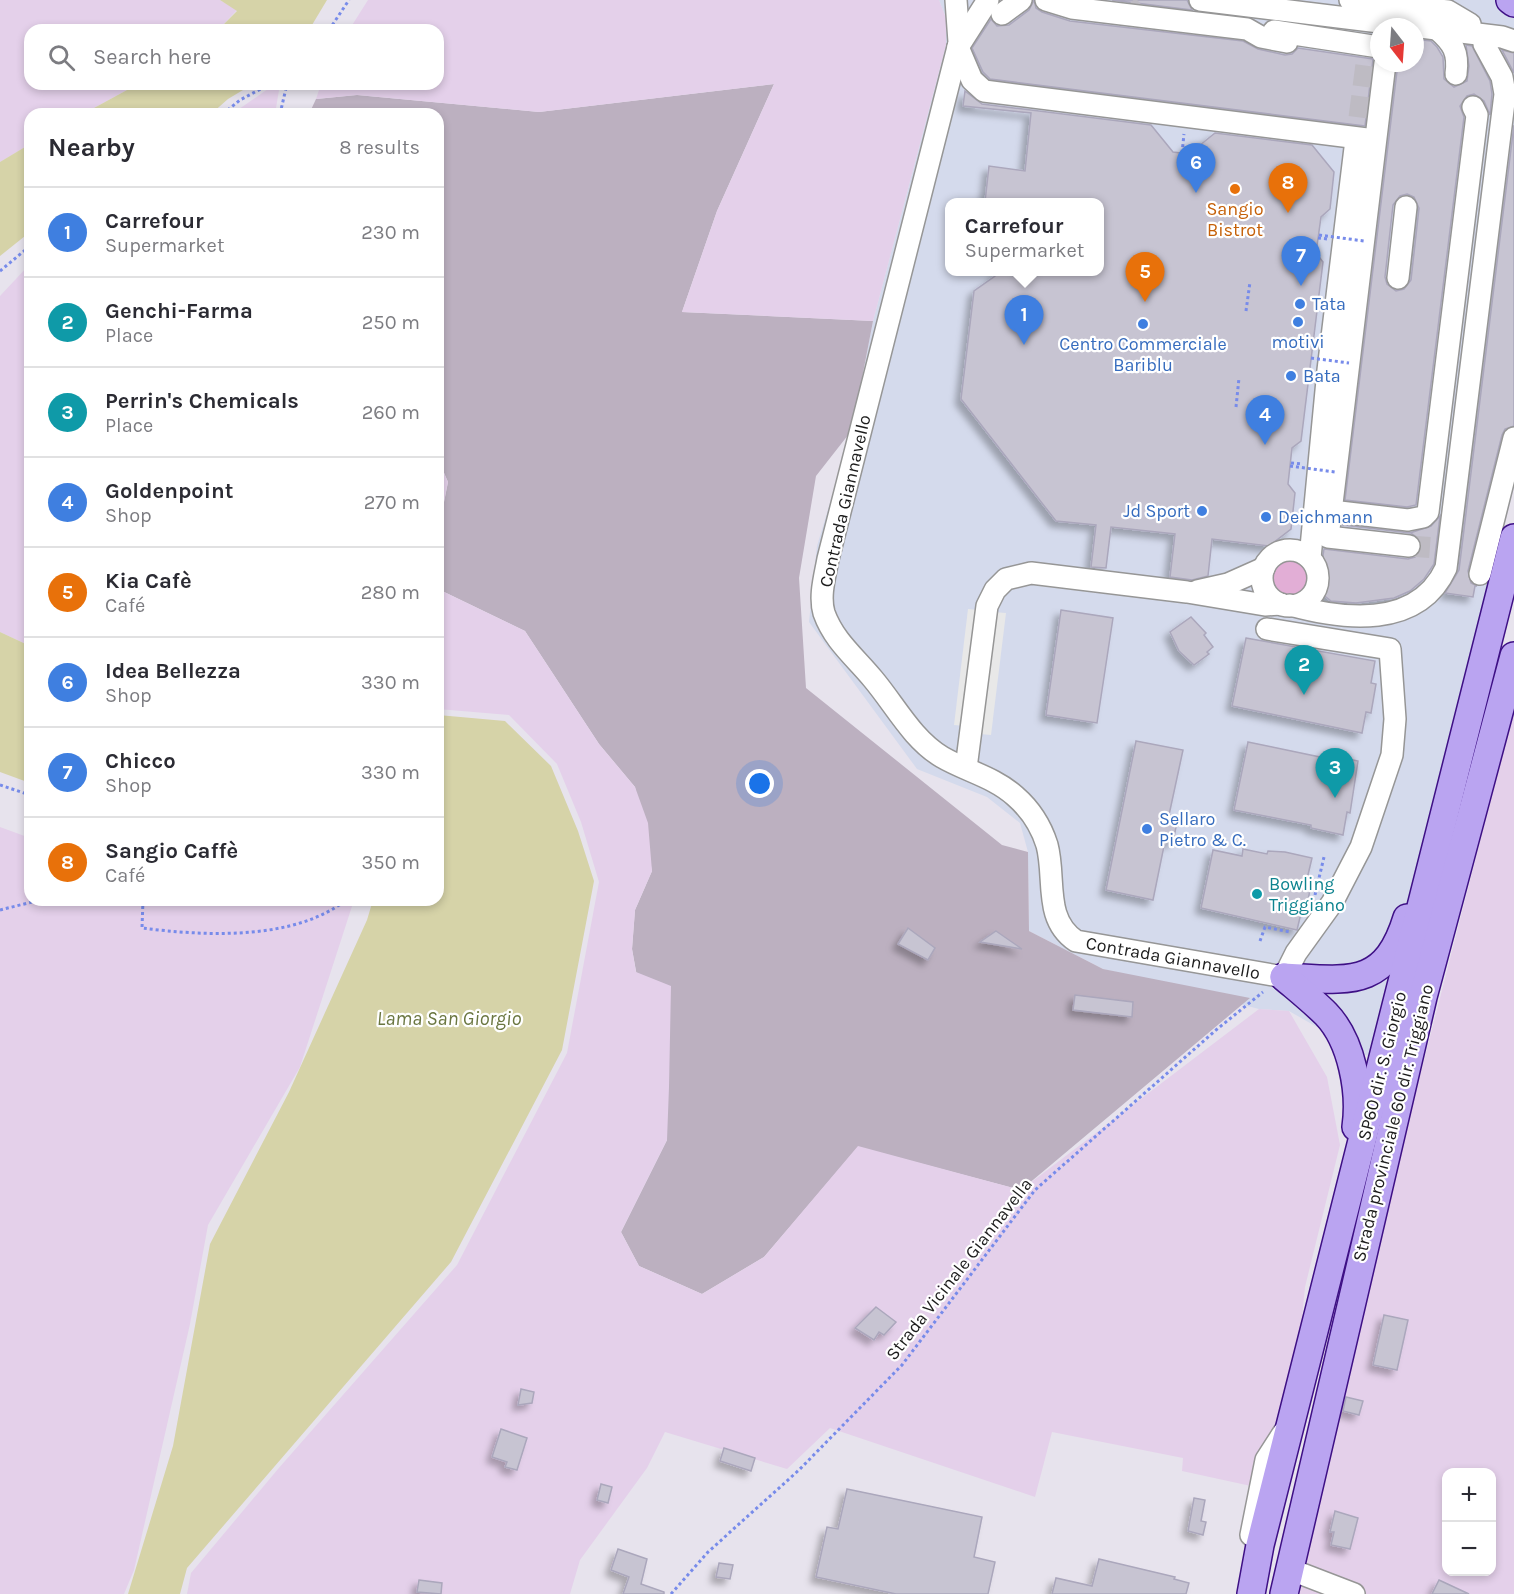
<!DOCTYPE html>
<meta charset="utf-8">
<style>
:root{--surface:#fff;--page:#f2f2f3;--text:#2b2b33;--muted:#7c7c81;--line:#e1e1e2;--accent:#1641b3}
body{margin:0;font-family:Karla,sans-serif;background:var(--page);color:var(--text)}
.controls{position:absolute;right:18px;bottom:18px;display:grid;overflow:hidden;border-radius:12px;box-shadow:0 3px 9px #0003}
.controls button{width:54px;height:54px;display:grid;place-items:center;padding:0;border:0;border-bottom:2px solid var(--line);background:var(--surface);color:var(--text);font:30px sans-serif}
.compass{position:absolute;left:1370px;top:18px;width:54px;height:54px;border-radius:50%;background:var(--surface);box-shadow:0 3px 9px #0003;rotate:163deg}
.you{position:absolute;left:760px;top:784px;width:21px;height:21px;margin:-15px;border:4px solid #fff;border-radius:50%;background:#1a73e8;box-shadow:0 0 0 9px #1a73e833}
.badge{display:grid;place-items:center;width:39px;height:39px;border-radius:50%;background:var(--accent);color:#fff;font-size:20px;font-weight:700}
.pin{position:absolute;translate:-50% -50px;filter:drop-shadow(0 2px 3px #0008)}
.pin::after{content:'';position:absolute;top:32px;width:21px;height:18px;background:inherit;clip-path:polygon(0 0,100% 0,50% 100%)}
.popup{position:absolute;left:945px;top:198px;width:159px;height:78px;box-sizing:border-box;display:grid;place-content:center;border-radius:12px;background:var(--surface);filter:drop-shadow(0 2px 4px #0005);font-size:20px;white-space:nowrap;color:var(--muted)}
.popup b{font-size:22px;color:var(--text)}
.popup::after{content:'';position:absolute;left:50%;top:100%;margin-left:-12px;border:12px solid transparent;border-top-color:var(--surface)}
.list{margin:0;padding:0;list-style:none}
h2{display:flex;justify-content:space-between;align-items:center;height:78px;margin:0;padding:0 24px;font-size:26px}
h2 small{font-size:20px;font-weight:400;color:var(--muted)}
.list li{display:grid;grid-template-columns:39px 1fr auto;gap:18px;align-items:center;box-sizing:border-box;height:90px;padding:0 24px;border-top:2px solid var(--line)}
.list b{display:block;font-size:22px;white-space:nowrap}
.list p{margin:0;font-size:20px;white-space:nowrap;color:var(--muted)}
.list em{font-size:20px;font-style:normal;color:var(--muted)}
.icon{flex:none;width:33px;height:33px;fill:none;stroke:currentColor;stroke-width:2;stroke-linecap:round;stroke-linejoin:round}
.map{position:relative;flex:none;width:1514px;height:1594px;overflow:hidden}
.search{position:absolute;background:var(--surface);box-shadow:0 3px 9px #0003;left:24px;top:24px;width:420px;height:66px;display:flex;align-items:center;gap:15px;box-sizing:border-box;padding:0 21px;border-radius:18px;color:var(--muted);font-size:22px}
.panel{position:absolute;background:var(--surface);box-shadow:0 3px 9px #0003;left:24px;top:108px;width:420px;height:798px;border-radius:18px}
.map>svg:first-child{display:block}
.commercial{fill:#d4daec;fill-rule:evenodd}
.construction{fill:#bcb0c0}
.farmland{fill:#e4d0ea;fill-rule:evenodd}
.grass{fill:#e2aed6}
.parking{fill:#e8e8e8}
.water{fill:#d6d3a8}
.building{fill:#c7c4d2;stroke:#aba7bc;stroke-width:1.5;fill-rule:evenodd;filter:url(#shadow)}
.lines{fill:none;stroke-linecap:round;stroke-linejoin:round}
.minor-tunnel{stroke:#bebbc3;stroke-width:21;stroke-dasharray:21 10;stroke-linecap:butt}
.minor-casing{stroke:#969696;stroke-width:24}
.major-casing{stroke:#3e1085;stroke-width:30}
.path{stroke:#778bea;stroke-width:3;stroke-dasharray:3 3;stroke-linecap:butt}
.minor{stroke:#fff;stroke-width:21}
.major{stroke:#baa4f1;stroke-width:27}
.path-bridge{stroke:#778bea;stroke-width:3;stroke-dasharray:3 3;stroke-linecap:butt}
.food-dot{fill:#e8710a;stroke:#fff;stroke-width:2}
.shop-dot{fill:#3f7fe0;stroke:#fff;stroke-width:2}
.culture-dot{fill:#0f9aa8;stroke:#fff;stroke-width:2}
.labels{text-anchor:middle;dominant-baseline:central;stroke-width:4.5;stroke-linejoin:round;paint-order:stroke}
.food-label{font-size:18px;fill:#c56008;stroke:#fff}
.shop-label{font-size:18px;fill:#366cbe;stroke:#fff;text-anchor:start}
.street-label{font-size:18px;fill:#1c1c1c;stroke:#fff}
.culture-label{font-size:18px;fill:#0d838f;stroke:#fff;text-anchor:start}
.water-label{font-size:20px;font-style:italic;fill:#6a7640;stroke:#fff}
</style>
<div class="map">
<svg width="1514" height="1594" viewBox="0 0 1514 1594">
<defs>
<filter id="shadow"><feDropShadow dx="-5.5" dy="5.5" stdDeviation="3" flood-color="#0004"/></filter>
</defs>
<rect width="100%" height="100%" fill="#e7e3ed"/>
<!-- commercial -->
<path class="commercial" d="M939,0H1514V486L1371,1058L1289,1011L1259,1009L1103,969L1029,931L1028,852L1020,823L987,797L917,769L809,622L817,546L852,430L873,321L946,45V18ZM1379,27H1415V63H1379ZM949,202H1099V272H949Z"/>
<!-- construction -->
<path class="construction" d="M774,84L717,211L682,312L873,321L852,430L816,476L799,578L806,688L1002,845L1028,852L1029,931L1103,969L1250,998L1021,1190L858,1147L764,1257L702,1294L639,1266L621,1232L667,1140L632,949L635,910L652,871L635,787L599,744L525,631L438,589V532L448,482L438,459V114H309L316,99L357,95L539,112Z"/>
<!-- farmland -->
<g class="farmland">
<path d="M0,0H220L237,10L218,30H30V84H138L83,114H30V144L0,162Z"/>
<path d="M368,0H939L946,18V45L873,321L682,312L717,211L774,84L539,112L357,95L316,99L321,84H438V30H349Z"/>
<path d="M275,84H280L275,114H232Z"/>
<path d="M30,264V646L0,632V296Z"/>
<path d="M438,459L448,482L438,532Z"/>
<path d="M438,589L525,631L599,744L635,787L648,823L652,871L635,910L632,949L636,972L671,986L669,1087L667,1140L621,1232L639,1266L702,1294L764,1257L858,1146L1021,1190L1259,1009L1289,1011L1327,1077L1340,1145L1305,1287L1301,1327L1279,1424L1251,1486L1182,1471L1183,1458L1052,1432L1035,1497L830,1428L787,1469L665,1432L647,1468L580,1560L570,1594H187L191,1573L278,1469L457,1265L567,1053L599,882L581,822L557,764L509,715L438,709Z"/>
<path d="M1514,709V1594H1296L1380,1232ZM1446,1472H1492V1572H1446Z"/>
<path d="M0,827L30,838V900H354L300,1067L208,1225L190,1324L134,1570L124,1594H0Z"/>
</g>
<!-- grass -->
<circle class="grass" cx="1291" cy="578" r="20"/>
<!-- parking -->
<g class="parking">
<path d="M1040,581L1241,610L1039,586Z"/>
<path d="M968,609L979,610L965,726L954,725Z"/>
<path d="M994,612L1006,613L991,735L979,734Z"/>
</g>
<!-- water -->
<g class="water">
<path d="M220,0H327L309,30H218L237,11Z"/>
<path d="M138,84H253L228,99L211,114H83Z"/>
<path d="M30,144V232L0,256V162Z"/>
<path d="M0,632L30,646V783L0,772Z"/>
<path d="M438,715L505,721L551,766L578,831L594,881L562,1050L451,1262L187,1568L180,1594H128L173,1446L210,1244L289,1092L367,920L373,900H438Z"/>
</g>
<!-- building -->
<g class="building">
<path d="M1034,0L1036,8L1042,12L1070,21L1243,41L1258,49L1285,55L1292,54L1298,48L1373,59L1365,126L990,79L983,72L972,48L991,19L997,26L1009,25L1029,10Z"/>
<path d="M1112,0H1187L1192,10Z"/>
<path d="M1415,39L1431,41L1437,47L1443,57L1444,79L1454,87L1467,81L1469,66L1466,45L1472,46L1490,81L1492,94L1490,115L1484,101L1474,94L1467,96L1460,106L1464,117L1416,505L1407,507L1345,500L1398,63H1415ZM1407,194L1414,197L1419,208L1411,280L1404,289L1396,291L1387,284L1385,277L1393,205L1400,196Z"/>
<path d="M1502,50L1514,53V73L1513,71Z"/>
<path d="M965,91L982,104L1151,125L1173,152L1189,154L1215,133L1312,145L1334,172L1330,209L1321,217L1316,253L1323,262L1301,441L1292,448L1288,484L1295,493L1291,529L1269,546L1212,539L1208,576L1192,580L1170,577L1175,534L1111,527L1106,568L1091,567L1096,525L1056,521L961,399L974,291L995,276V272H1099V202H985L989,166L1025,171L1031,113L963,106Z"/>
<path d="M1514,125V426L1505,429L1502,435L1468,571L1471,583L1477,586H1475L1473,597L1445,593L1459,570Z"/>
<path d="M1440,516L1434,564L1424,579L1410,591L1394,598L1356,603L1331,601L1321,593L1325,580L1322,562L1324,549L1408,559L1415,557L1422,548L1420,540L1411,533L1342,525L1410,533L1431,526Z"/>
<path d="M1061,610L1113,618L1097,723L1046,715Z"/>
<path d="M1191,617L1206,633L1204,635L1213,647L1207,652L1209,654L1194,665L1179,651L1170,632Z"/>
<path d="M1246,638L1375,661L1371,683L1376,684L1371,713L1366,712L1362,733L1232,706Z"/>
<path d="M1136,741L1183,750L1169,815L1178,817L1173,842L1165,841L1153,900L1106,890Z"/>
<path d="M1248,742L1325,758L1326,754L1358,761L1350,813L1347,812L1343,835L1311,828V825L1234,810Z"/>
<path d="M1243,849L1267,854L1268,851L1285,852L1312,858L1307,879L1312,880L1306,910L1302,909L1297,930L1201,908L1213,850L1242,856Z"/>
<path d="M908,928L935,948L928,960L898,944Z"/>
<path d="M996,931L1022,949L980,942Z"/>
<path d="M1075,995L1133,1002L1132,1017L1073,1010Z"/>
<path d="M876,1307L896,1322L884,1335L879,1332L874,1340L855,1328Z"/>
<path d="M1384,1315L1408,1320L1397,1370L1373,1365Z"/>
<path d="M521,1389L534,1392L532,1403L518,1405Z"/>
<path d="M1346,1397L1363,1401L1359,1415L1343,1411Z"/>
<path d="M501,1429L527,1438L517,1470L505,1467L507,1462L492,1457Z"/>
<path d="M724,1448L755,1458L751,1471L720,1461Z"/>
<path d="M601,1484L612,1487L608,1503L597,1500Z"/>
<path d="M847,1489L982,1517L974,1557L995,1562L988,1594H896L816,1577L827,1527L838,1529Z"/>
<path d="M1194,1498L1205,1500L1201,1521L1206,1522L1203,1535L1188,1531Z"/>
<path d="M1335,1511L1358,1518L1350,1549L1331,1545L1334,1532H1330Z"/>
<path d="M618,1549L647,1559L641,1584L664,1592V1594H623L629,1577L611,1570Z"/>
<path d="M1099,1559L1175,1577L1174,1579L1189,1583L1186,1594H1052L1056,1578L1092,1586Z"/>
<path d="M719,1563L733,1565L730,1579L716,1577Z"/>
<path d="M419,1580L442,1583L441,1594L417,1592Z"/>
<path d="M1439,1580L1469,1594H1432Z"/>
</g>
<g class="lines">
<!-- minor-tunnel -->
<g class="minor-tunnel">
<path d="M1127,20L1149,0"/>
<path d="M1355,148L1368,49"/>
<path d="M1409,546L1436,548"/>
</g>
<defs>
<g id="minor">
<path d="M956,0L959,42"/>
<path d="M988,0L958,47L828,559C825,576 819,596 824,613C834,641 855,657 873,679C895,705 912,739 942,757C966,771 994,777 1015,796C1030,809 1041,826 1047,845C1056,878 1043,919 1076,941L1284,977L1296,953L1332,903L1361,847L1392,755L1395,719L1390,649L1267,629"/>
<path d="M1046,0L1072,8L1247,29L1261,37L1287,42"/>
<path d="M1200,0L1502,37L1514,41"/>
<path d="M1350,0L1448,11L1470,24"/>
<path d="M1002,14L1021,0"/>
<path d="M1437,29C1453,43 1459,52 1456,74"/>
<path d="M1274,31L1379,47"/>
<path d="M958,47L972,80L984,91L1375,140"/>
<path d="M1385,63L1328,537L1409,546"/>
<path d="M1398,278L1406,207"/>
<path d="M1331,511L1408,520L1423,517L1428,512L1477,115L1473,107"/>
<circle cx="1290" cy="578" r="28"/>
<path d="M1310,558L1328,370L1355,148"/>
<path d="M1480,574L1514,438"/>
<path d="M1197,591L1228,584L1264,568"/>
<path d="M1290,605C1344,620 1418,629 1446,568L1505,94L1502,77L1484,44"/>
<path d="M966,768L987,606L995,590L1006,579L1031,573L1187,592L1265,605L1281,604"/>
<path d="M1251,1535L1266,1460L1284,1432"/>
<path d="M1289,1569L1354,1594"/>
</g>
<g id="major">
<path d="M1510,0L1514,3"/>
<path d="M1284,977C1347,980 1385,990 1407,918"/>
<path d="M1284,977C1298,989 1313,1001 1326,1014C1352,1041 1361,1092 1356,1127"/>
<path d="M1251,1594L1260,1545L1514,538"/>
<path d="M1284,1594L1423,997L1514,656"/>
</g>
</defs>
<!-- minor casing -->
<use href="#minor" class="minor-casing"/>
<!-- major casing -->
<use href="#major" class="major-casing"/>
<!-- path -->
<g class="path">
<path d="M329,30L349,0"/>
<path d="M223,114L240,100L270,84"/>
<path d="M280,114L287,84"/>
<path d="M1182,153L1184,134"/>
<path d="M1318,238L1328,239"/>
<path d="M0,271L30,246"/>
<path d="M1246,311L1250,282"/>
<path d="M1236,407L1239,378"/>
<path d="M1291,463L1302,464"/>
<path d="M0,785L30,795"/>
<path d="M1315,895L1324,857"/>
<path d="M143,900L142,928C204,936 294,941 346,900"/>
<path d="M0,910L40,900"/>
<path d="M1260,941L1265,927L1290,932"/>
<path d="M671,1594L708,1552L799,1470L902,1365L1035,1190L1216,1030L1263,992"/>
</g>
<!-- minor -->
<use href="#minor" class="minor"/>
<!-- major -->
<use href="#major" class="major"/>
<!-- path-bridge -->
<g class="path-bridge">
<path d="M1319,235L1364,241"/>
<path d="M1311,358L1349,363"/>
<path d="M1290,466L1335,472"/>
</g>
</g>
<!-- markers -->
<circle class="food-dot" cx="1235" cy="189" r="6"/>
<g class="shop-dot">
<circle cx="1300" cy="304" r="6"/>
<circle cx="1298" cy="322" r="6"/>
<circle cx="1143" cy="324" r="6"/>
<circle cx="1291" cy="376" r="6"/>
<circle cx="1202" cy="511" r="6"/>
<circle cx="1266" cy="517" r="6"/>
<circle cx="1147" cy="829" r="6"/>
</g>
<circle class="culture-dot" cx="1257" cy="894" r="6"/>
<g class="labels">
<!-- food labels -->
<g class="food-label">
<text x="1235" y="209">Sangio<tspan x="1235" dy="21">Bistrot</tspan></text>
</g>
<!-- shop labels -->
<g class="shop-label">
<text x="1312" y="304">Tata</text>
<text x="1298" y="342" text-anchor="middle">motivi</text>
<text x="1143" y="344" text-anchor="middle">Centro Commerciale<tspan x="1143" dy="21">Bariblu</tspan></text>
<text x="1303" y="376">Bata</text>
<text x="1190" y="511" text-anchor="end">Jd Sport</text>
<text x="1278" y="517">Deichmann</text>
<text x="1159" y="819">Sellaro<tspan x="1159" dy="21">Pietro &amp; C.</tspan></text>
</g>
<!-- street labels -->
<g class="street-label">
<text transform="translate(845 501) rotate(-77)">Contrada Giannavello</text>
<text transform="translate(1173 958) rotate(10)">Contrada Giannavello</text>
<text transform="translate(1382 1066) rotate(-76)">SP60 dir. S. Giorgio</text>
<text transform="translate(1393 1123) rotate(-76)">Strada provinciale 60 dir. Triggiano</text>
<text transform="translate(959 1269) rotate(-52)">Strada Vicinale Giannavella</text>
</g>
<!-- culture labels -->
<g class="culture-label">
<text x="1269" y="884">Bowling<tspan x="1269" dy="21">Triggiano</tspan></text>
</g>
<!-- water labels -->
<g class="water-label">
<text x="449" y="1018">Lama San Giorgio</text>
</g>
</g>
</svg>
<div class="controls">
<button>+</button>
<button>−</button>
</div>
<svg class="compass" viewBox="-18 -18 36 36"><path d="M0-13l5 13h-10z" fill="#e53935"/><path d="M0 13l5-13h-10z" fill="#7c7c81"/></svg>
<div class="you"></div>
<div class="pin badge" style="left:1024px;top:345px;background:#3f7fe0">1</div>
<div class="popup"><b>Carrefour</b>Supermarket</div>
<div class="pin badge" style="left:1304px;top:695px;background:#0f9aa8">2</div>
<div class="pin badge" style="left:1335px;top:798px;background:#0f9aa8">3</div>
<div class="pin badge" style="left:1265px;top:445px;background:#3f7fe0">4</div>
<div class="pin badge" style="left:1145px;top:302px;background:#e8710a">5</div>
<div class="pin badge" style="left:1196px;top:193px;background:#3f7fe0">6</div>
<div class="pin badge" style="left:1301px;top:286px;background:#3f7fe0">7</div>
<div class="pin badge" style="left:1288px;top:213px;background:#e8710a">8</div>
<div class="search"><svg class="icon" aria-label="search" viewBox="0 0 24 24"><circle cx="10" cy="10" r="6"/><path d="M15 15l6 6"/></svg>Search here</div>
<section class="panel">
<h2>Nearby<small>8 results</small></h2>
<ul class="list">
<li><span class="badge" style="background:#3f7fe0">1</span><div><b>Carrefour</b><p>Supermarket</p></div><em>230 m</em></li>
<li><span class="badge" style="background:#0f9aa8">2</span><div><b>Genchi-Farma</b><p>Place</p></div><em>250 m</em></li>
<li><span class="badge" style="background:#0f9aa8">3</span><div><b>Perrin's Chemicals</b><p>Place</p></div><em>260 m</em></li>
<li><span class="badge" style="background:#3f7fe0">4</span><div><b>Goldenpoint</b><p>Shop</p></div><em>270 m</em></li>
<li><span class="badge" style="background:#e8710a">5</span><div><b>Kia Cafè</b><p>Café</p></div><em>280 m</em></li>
<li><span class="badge" style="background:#3f7fe0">6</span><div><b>Idea Bellezza</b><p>Shop</p></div><em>330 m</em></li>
<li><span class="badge" style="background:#3f7fe0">7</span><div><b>Chicco</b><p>Shop</p></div><em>330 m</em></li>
<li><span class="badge" style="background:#e8710a">8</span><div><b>Sangio Caffè</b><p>Café</p></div><em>350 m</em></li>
</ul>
</section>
</div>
